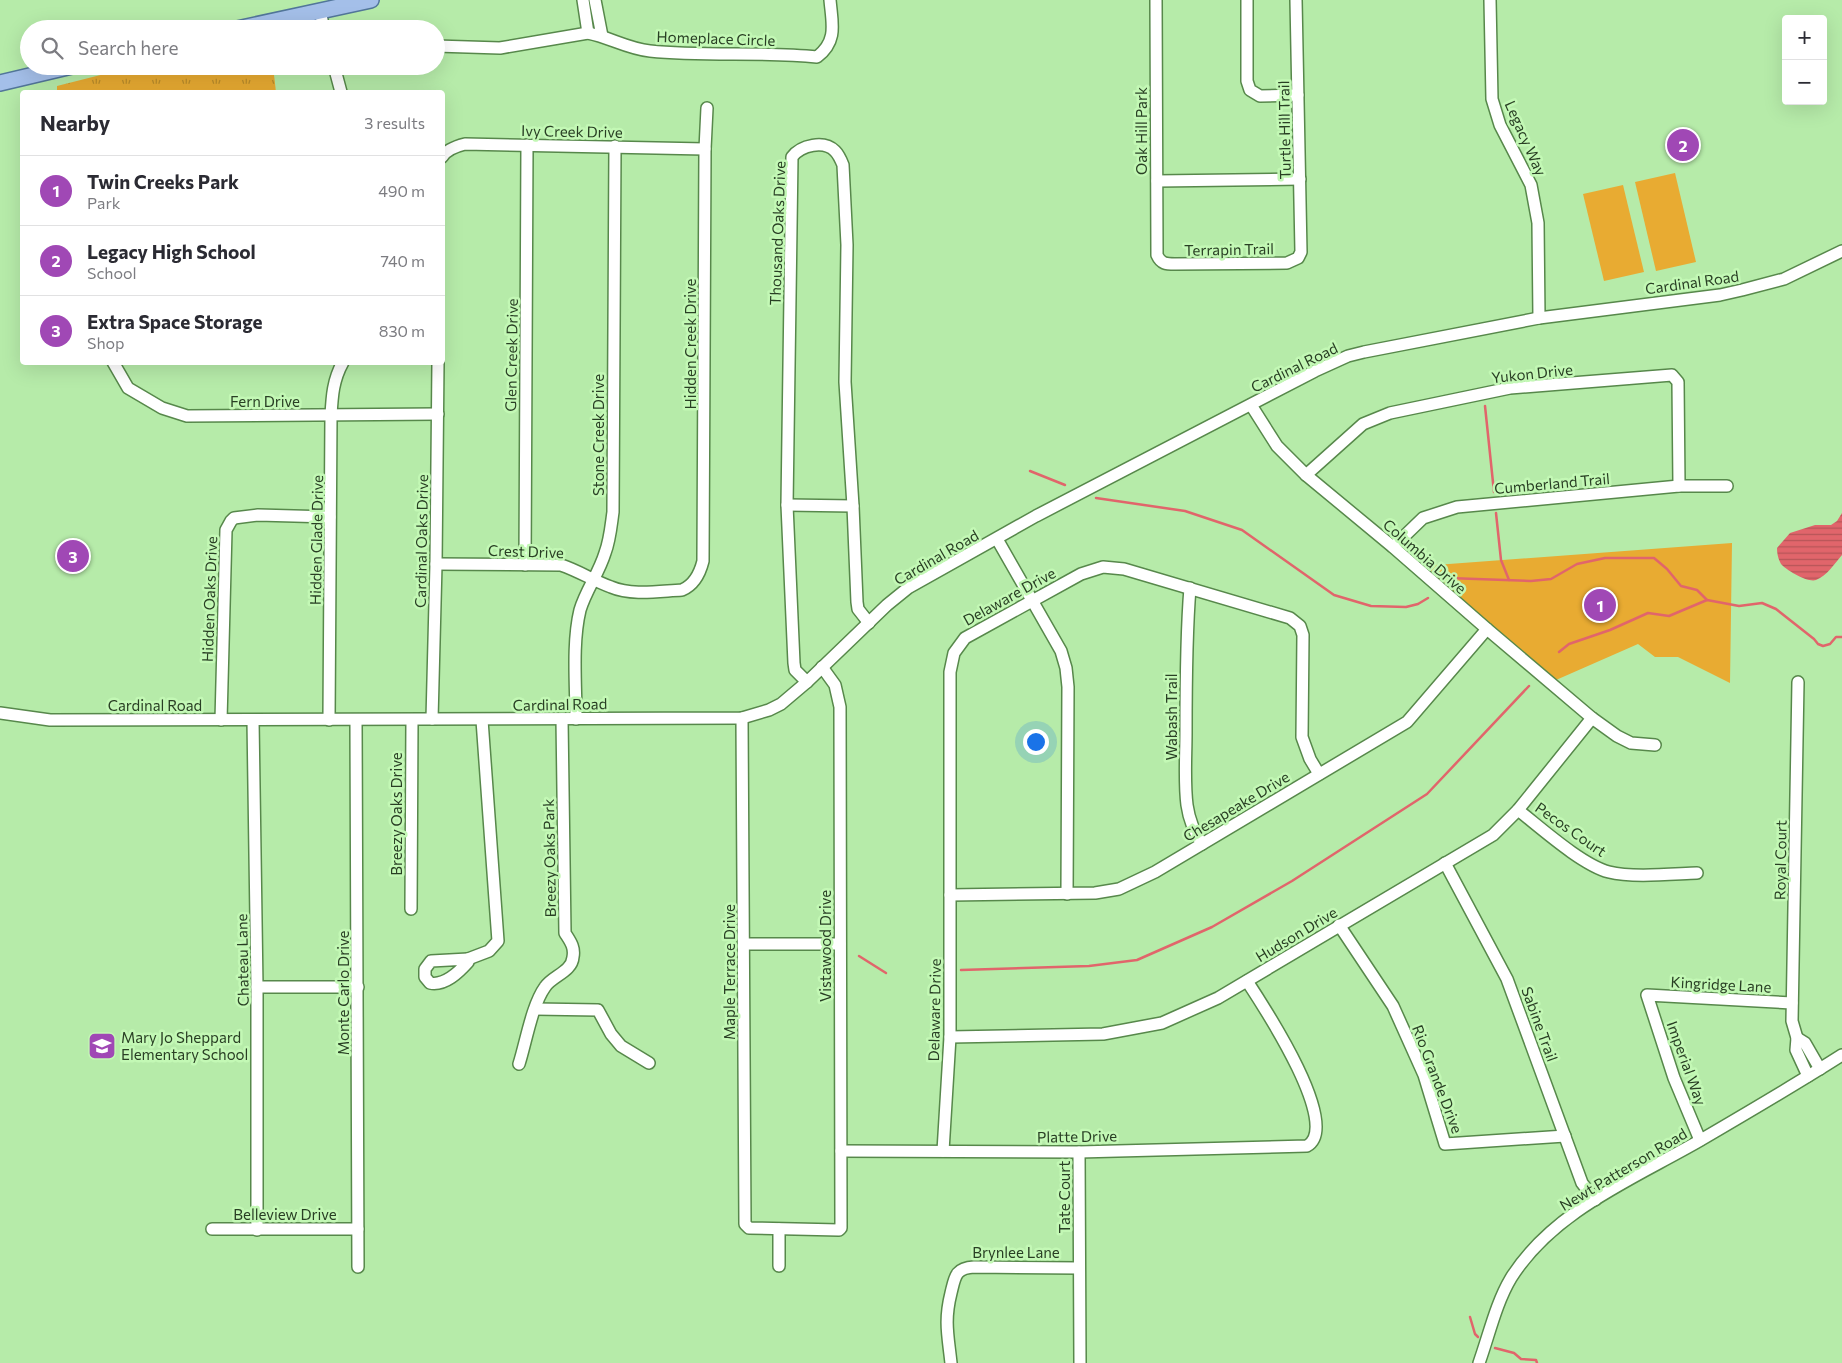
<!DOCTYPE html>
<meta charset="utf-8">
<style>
:root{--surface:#fff;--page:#f2f2f3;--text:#2b2b33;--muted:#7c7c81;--line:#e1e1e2;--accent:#a048b5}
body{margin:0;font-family:Commissioner,sans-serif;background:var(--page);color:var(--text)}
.controls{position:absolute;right:15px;top:15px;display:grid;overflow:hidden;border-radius:5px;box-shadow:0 5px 20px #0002}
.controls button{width:45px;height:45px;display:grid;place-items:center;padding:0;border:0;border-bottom:1px solid var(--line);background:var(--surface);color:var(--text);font:25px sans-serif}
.you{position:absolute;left:1035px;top:741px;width:18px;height:18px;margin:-12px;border:4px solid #fff;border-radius:50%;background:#1a73e8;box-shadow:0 0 0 8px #1a73e833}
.badge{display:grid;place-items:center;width:32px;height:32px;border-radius:50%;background:var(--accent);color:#fff;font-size:16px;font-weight:700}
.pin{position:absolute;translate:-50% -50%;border:2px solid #fff;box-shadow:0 1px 5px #0006}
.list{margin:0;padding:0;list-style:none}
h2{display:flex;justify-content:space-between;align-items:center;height:65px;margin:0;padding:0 20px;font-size:21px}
h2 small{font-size:16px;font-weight:400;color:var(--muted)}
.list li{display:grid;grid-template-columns:32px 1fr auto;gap:15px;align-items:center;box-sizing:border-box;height:70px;padding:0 20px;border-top:1px solid var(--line)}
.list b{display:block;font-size:19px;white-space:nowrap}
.list p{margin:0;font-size:16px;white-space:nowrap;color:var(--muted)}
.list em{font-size:16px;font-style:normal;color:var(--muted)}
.icon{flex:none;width:28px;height:28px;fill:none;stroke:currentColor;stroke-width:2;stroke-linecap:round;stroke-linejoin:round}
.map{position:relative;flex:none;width:1842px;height:1363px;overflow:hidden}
.search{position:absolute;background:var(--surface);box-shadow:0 5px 20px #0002;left:20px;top:20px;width:425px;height:55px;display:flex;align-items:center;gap:12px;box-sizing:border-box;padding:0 18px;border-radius:28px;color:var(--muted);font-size:19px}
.panel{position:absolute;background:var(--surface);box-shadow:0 5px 20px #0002;left:20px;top:90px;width:425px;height:275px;border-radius:5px}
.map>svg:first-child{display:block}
.grass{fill:url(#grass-tufts)}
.park{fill:#e8ab32}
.water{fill:url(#water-rules)}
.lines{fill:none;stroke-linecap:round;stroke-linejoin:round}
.stream{stroke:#e1656b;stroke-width:2.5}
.minor-casing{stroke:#57884b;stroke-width:14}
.major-casing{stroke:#52769a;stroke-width:18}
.minor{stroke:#fff;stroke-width:11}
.major{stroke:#a4bfe9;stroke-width:15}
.labels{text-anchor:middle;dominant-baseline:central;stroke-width:5;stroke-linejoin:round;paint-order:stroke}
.street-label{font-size:15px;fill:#293f24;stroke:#c3f8b5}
.poi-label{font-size:15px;fill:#293f24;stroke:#c3f8b5;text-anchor:start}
</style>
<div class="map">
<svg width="1842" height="1363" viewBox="0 0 1842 1363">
<defs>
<pattern id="grass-tufts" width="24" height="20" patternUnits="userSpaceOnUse" patternTransform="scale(1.25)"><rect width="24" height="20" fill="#e8ab32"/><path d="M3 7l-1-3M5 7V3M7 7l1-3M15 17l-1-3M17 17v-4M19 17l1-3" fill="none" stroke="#bc8d2a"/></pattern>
<pattern id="water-rules" width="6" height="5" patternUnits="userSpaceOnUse" patternTransform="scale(1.25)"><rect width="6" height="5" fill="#e1656b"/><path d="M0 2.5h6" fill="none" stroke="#b65558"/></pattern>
</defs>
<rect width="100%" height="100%" fill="#b6eba9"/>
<!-- grass -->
<path class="grass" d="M136,66H273L276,92H57V86Z"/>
<!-- park -->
<g class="park">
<path d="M1675,173L1696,262L1656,271L1635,182Z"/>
<path d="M1623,185L1644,272L1604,281L1583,194Z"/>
<path d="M1732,543L1730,683L1678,657H1655L1638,644L1556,680L1422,566Z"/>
</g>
<!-- water -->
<path class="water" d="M1842,513V555C1835,563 1827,576 1816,580C1808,583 1786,570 1781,564C1778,559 1777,553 1777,548L1790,533L1815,525H1831L1837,521Z"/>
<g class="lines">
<!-- stream -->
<g class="stream">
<path d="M1485,406L1494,492"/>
<path d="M1030,471L1065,485"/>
<path d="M1096,498L1185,511L1242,530L1334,595L1371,606L1406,607L1418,604L1428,598"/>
<path d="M1496,513L1501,560L1509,580"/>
<path d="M1448,578L1531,581L1551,579L1577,564L1605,558H1654L1667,569L1681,586L1697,590L1707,600L1739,606L1762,603L1776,609L1814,639L1818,644L1823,646L1830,644L1836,637H1842"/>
<path d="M1559,652L1569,644L1610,630L1648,613L1669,616L1707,600"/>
<path d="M859,956L886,973"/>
<path d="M961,970L1089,966L1137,960L1212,927L1292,881L1427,794L1529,686"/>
<path d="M1470,1317L1475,1334L1478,1337"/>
<path d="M1495,1348L1514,1353L1521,1359L1536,1360L1537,1363"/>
</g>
<defs>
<g id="minor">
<path d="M583,0L588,33"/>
<path d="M595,0L602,36"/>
<path d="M1156,0L1157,255C1161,264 1166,264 1175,264L1287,263L1298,258L1301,252L1296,0"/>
<path d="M1247,0V81L1250,90L1260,96L1298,95"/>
<path d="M1490,0L1492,99L1500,125L1531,185L1538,223L1539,318"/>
<path d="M320,11L324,29"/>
<path d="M436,46L500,48L588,33C609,37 628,49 650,51C705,57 762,51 817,57C838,41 832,23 830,0"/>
<path d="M334,66L341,92"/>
<path d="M442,157C447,149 457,146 465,144L705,149"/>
<path d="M1157,181L1300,179"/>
<path d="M113,362L128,388L162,408L187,416L438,414"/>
<path d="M1251,405L1277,446L1306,475L1393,547L1487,629L1592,718L1617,736L1631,743L1655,745"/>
<path d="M1306,475L1363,424L1390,413L1510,388L1672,375L1678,382L1679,486"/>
<path d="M787,505L853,506"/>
<path d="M997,539L1061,651L1066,668L1068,687L1067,894"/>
<path d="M1393,547L1423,518L1457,507L1679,486H1727"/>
<path d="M436,564L561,565C579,571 594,581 611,587C632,596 660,591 682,590C694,585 700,573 703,561L705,149L707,108"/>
<path d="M525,565L527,145"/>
<path d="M1190,588C1186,636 1186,684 1186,733C1186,756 1184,781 1187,805C1189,819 1194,832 1202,844"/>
<path d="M807,682L795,670L794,663L787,505L792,157C801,145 824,140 835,151C839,155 841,160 843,165L847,245L845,382L853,506L857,602L858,609L869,623"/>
<path d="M1798,682L1792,1021L1797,1038L1796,1050L1808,1076"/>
<path d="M0,713L50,720L742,718L769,710L781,704L807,682L887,605L908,588L1036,516L1315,371L1348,356L1364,352L1539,318L1720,295L1742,290L1784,279L1842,251"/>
<path d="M742,718L745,1224L749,1228L839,1230L841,1228L840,707L835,685L822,667"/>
<path d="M432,719L436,564L438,362"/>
<path d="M576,719C576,685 572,643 580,610C586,590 599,573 605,553C610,540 611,526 613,512L615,146"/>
<path d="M221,720L226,530L231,521L234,518L258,515L330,517"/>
<path d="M253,720L257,987V1230"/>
<path d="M329,720L331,416C332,396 333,380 343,362"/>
<path d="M356,720L358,1267"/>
<path d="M1518,810C1541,828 1582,865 1609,872C1632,878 1672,874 1697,873"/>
<path d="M1445,863L1507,979L1582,1183L1595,1200"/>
<path d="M950,895L1095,893L1119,889L1155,872L1407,722L1487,629"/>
<path d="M411,909L412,720"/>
<path d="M1339,925L1393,1006L1424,1075L1445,1144L1565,1136"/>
<path d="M744,944H840"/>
<path d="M468,959L489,951L498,941L482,720"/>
<path d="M468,959V962C459,972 445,986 430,983L425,977V969L431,961Z"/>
<path d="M257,987H358"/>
<path d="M535,1009L598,1010L611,1034L621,1046L649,1063"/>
<path d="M950,1037L1103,1034L1162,1023L1218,998L1493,835L1518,810L1592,718"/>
<path d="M1797,1038L1805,1043L1820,1069"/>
<path d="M519,1064C526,1042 532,1005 545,987C552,976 572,972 573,957C575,947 570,941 565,933L562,719"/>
<path d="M1700,1140L1674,1078L1647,995L1792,1003"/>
<path d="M841,1151L1079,1152L1307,1146C1343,1126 1262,1004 1247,981"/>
<path d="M943,1151L950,1037V672L954,653L965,638L1081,574L1103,567L1124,569L1290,618L1300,626L1303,635L1302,737L1310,759L1319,774"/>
<path d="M1079,1152L1080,1363"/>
<path d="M212,1229H358"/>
<path d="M779,1266V1229"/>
<path d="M951,1363C948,1335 944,1321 951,1293C955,1277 955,1268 974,1267L1079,1268"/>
<path d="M1479,1363C1489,1335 1496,1303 1511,1278C1553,1211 1633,1179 1699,1141C1747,1113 1795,1085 1842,1055"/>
</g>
<g id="major">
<path d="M237,29L371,0"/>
<path d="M0,83L72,66"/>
</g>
</defs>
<!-- minor casing -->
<use href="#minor" class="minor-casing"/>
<!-- major casing -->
<use href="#major" class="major-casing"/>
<!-- minor -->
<use href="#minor" class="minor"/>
<!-- major -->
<use href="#major" class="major"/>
</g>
<!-- icons -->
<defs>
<symbol id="school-square" viewBox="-11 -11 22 22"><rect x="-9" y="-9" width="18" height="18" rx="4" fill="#a048b5" stroke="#c3f8b5"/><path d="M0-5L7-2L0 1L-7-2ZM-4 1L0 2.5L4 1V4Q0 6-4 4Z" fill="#fff"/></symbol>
</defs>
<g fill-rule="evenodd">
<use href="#school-square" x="86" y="1030" width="32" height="32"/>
</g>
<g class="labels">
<!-- street labels -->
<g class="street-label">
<text transform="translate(716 38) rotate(2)">Homeplace Circle</text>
<text transform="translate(1284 130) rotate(-91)">Turtle Hill Trail</text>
<text transform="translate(572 131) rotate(1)">Ivy Creek Drive</text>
<text transform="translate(1141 131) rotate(-90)">Oak Hill Park</text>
<text transform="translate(1526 138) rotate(66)">Legacy Way</text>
<text transform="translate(777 233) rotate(-88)">Thousand Oaks Drive</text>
<text transform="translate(1229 249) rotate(-1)">Terrapin Trail</text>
<text transform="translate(1692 282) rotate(-8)">Cardinal Road</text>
<text transform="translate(690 344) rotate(-90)">Hidden Creek Drive</text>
<text transform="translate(511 355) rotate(-89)">Glen Creek Drive</text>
<text transform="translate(1294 367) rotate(-26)">Cardinal Road</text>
<text transform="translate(1532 373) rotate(-6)">Yukon Drive</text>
<text x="265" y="401">Fern Drive</text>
<text transform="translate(598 435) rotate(-90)">Stone Creek Drive</text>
<text transform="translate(1552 483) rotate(-5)">Cumberland Trail</text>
<text transform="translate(316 540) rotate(-89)">Hidden Glade Drive</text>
<text transform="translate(421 541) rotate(-89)">Cardinal Oaks Drive</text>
<text transform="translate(526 551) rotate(2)">Crest Drive</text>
<text transform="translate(1425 556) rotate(41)">Columbia Drive</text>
<text transform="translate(936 557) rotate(-30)">Cardinal Road</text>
<text transform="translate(1009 596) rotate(-29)">Delaware Drive</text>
<text transform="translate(209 599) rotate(-88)">Hidden Oaks Drive</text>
<text transform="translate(560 704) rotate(-1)">Cardinal Road</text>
<text x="155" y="705">Cardinal Road</text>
<text transform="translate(1171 717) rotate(-90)">Wabash Trail</text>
<text transform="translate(1236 806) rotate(-31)">Chesapeake Drive</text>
<text transform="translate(396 814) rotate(-90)">Breezy Oaks Drive</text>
<text transform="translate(1571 829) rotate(35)">Pecos Court</text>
<text transform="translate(549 858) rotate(-91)">Breezy Oaks Park</text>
<text transform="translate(1780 860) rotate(-89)">Royal Court</text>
<text transform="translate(1296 934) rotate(-31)">Hudson Drive</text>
<text transform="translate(825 946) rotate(-90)">Vistawood Drive</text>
<text transform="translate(242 960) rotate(-91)">Chateau Lane</text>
<text transform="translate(729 972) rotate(-90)">Maple Terrace Drive</text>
<text transform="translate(1721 984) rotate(3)">Kingridge Lane</text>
<text transform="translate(343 993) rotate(-90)">Monte Carlo Drive</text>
<text transform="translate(934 1010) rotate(-89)">Delaware Drive</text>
<text transform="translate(1540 1024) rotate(70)">Sabine Trail</text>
<text transform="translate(1687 1063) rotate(70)">Imperial Way</text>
<text transform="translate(1438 1079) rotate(69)">Rio Grande Drive</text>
<text transform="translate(1077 1136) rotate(-1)">Platte Drive</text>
<text transform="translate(1623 1169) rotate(-31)">Newt Patterson Road</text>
<text transform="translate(1064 1197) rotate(-90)">Tate Court</text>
<text x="285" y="1214">Belleview Drive</text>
<text x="1016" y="1252">Brynlee Lane</text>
</g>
<!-- poi labels -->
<g class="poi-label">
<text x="121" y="1037">Mary Jo Sheppard<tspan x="121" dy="17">Elementary School</tspan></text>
</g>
</g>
</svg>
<div class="controls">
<button>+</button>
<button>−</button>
</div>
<div class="you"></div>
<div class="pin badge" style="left:1600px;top:605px">1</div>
<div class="pin badge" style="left:1683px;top:145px">2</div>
<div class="pin badge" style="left:73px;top:556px">3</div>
<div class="search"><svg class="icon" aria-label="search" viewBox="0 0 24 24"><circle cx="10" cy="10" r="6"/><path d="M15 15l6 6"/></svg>Search here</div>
<section class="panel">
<h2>Nearby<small>3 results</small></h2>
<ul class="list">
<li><span class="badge">1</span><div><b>Twin Creeks Park</b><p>Park</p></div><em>490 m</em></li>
<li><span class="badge">2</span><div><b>Legacy High School</b><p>School</p></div><em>740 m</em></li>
<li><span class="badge">3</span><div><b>Extra Space Storage</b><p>Shop</p></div><em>830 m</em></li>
</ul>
</section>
</div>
